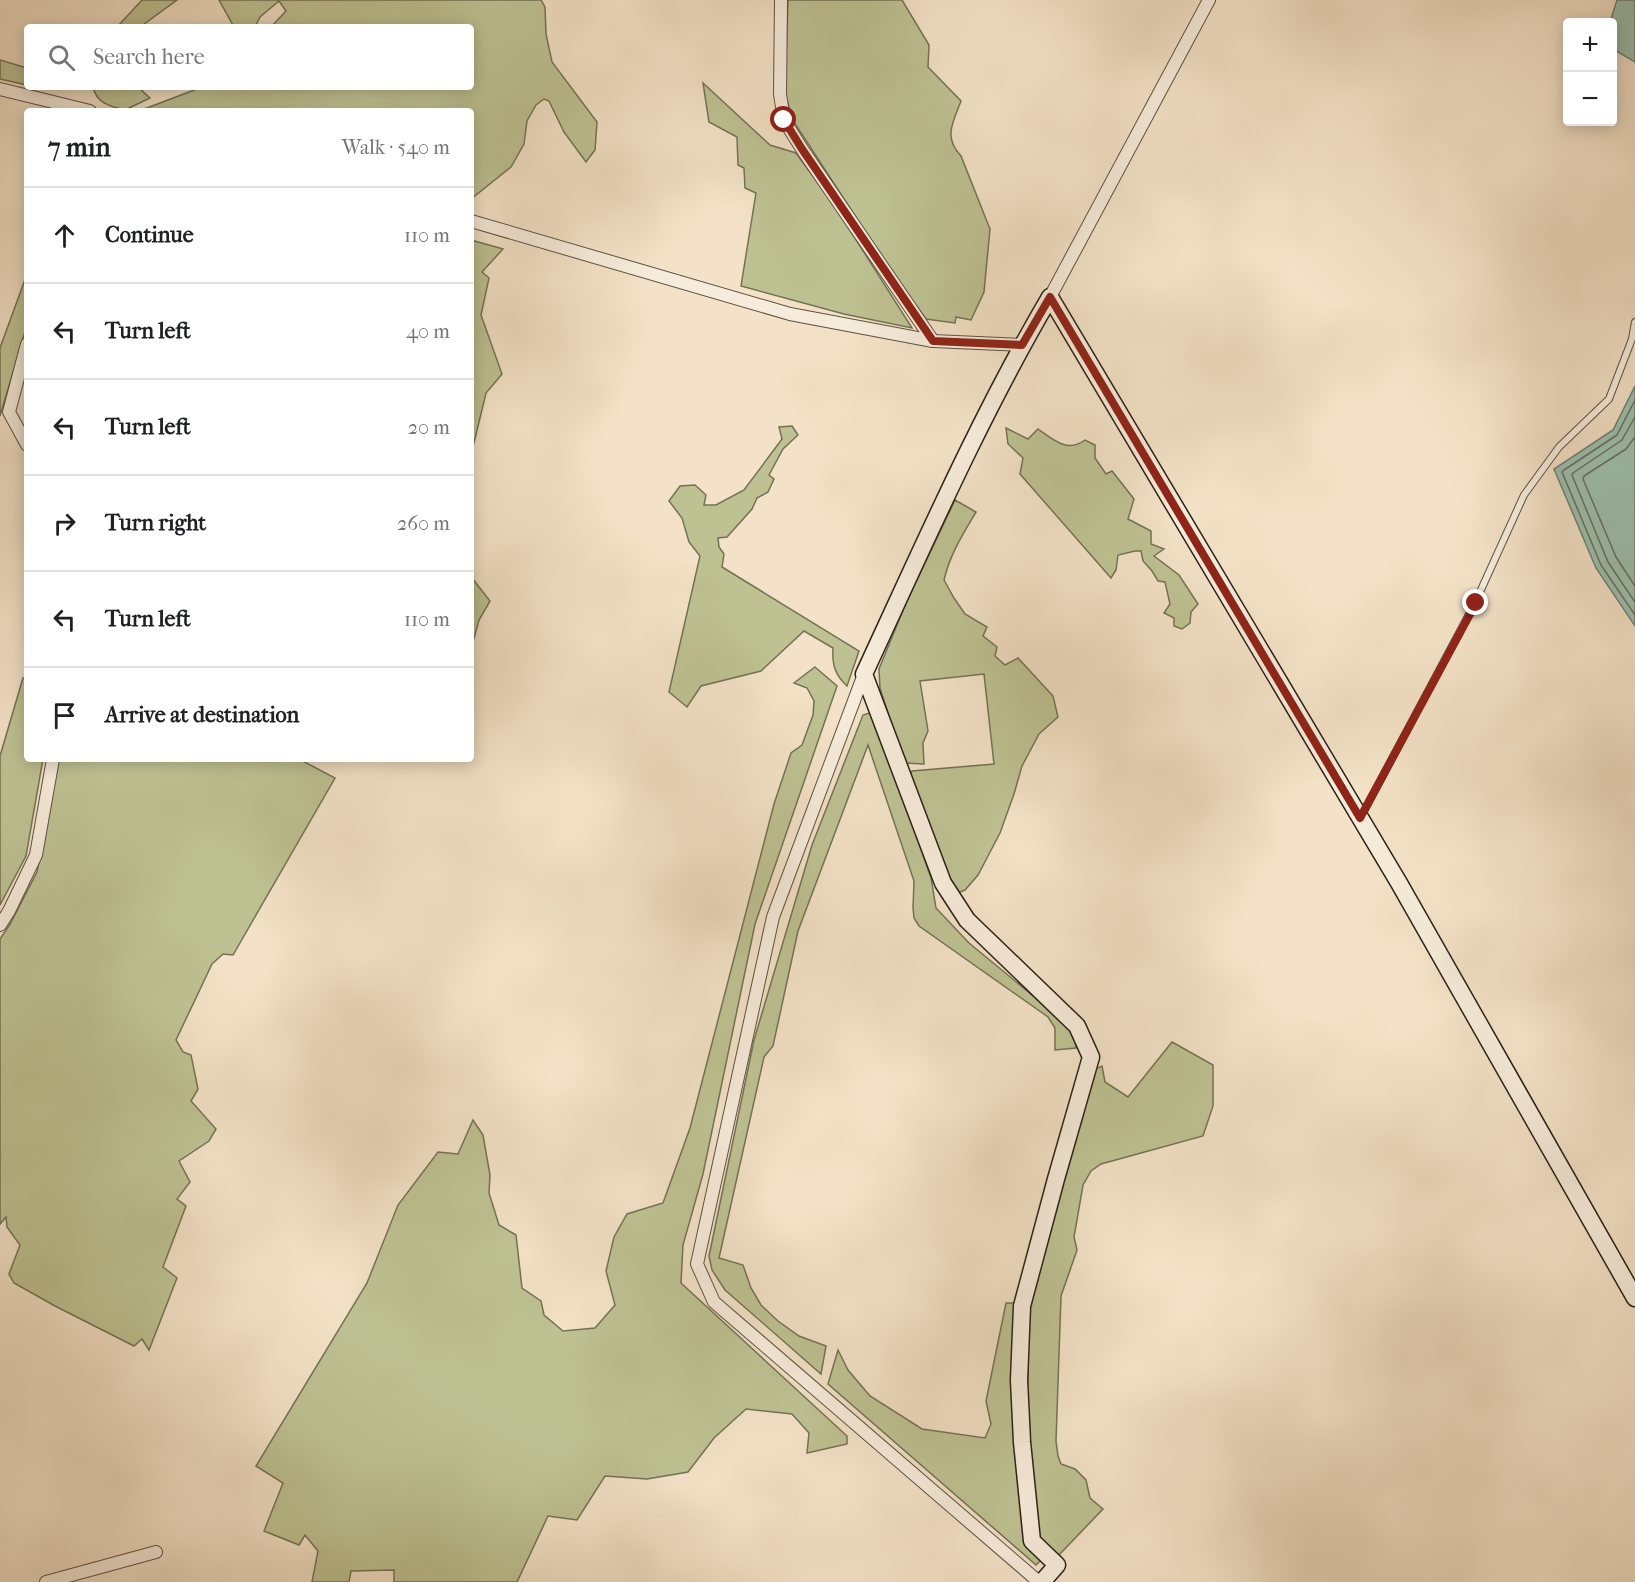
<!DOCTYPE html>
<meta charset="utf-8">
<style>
:root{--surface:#fff;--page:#f2f2f2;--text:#202124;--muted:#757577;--line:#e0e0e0}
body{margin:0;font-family:"IM FELL French Canon",serif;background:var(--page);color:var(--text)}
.controls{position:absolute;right:18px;top:18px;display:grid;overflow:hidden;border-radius:6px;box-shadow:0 3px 15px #0003}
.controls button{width:54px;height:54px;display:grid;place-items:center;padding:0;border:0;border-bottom:2px solid var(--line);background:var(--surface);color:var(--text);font:30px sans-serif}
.stop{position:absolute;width:18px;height:18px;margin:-14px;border:4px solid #8f2418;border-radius:50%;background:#fff}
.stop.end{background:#8f2418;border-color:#fff;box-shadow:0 2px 6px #0008}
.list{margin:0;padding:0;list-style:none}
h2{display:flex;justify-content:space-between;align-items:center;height:78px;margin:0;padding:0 24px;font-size:26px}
h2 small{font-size:20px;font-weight:400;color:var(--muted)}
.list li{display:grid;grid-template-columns:39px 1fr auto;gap:18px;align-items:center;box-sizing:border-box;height:96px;padding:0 24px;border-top:2px solid var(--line)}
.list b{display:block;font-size:22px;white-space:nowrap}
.list em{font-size:20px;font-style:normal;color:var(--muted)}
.icon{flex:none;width:33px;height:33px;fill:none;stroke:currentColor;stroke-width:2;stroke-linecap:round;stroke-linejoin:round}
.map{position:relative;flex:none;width:1635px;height:1582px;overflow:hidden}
.search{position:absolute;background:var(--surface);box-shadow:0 3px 15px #0003;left:24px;top:24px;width:450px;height:66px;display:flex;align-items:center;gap:15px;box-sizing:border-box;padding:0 21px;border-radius:6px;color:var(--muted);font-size:22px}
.panel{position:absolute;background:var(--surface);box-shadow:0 3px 15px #0003;left:24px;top:108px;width:450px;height:654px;border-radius:6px}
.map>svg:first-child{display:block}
.green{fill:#bec293;stroke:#747255;stroke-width:1.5}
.water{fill:#9dbfae;stroke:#6f8072;stroke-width:1.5}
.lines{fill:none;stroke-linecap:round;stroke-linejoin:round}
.shore{stroke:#647062;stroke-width:1.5}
.lane-casing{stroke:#5c5143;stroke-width:8}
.street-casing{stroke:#5c5143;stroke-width:14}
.secondary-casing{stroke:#2a2117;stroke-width:19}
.lane{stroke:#f7ecdb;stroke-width:6}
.street{stroke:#f7ecdb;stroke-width:12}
.secondary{stroke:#f7ecdb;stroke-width:16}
.route{stroke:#8f2418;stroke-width:8}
</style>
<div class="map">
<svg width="1635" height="1582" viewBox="0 0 1635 1582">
<rect width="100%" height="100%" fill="#f3e2c7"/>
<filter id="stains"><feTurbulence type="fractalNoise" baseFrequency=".00333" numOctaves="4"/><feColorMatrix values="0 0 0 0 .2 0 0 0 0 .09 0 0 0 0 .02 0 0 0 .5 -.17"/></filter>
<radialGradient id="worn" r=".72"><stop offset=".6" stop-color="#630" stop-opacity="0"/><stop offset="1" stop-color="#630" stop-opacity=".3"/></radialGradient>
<!-- green -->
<g class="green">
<path d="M142,0H177L140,27H117Z"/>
<path d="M219,0H541L545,7L546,34L552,62L597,122L595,150L586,162L564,132L549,101L544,99L536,105L527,121L524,144L511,167L471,199V111H139L202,87H471V27H271L286,11L279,1L260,17L255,27H234Z"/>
<path d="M788,0H902L929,45L928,67L961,101C953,122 943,137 961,156L990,229L984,292L971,320L956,317L955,323L926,319L918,308H915L792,119L785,92Z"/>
<path d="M0,60L27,68V85L0,79Z"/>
<path d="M703,83L770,145L796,153L834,205L912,328L844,314L741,286L756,193L745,188L744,168L738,165L737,137L709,122Z"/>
<path d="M93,87H138L150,98L125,110C110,106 97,104 93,87Z"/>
<path d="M471,240L503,249L482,272L489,278L481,315L502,374L486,393L471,455Z"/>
<path d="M27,274V325L0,416V348Z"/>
<path d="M792,426L798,435L783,449L769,475L774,479L768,492L757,498L752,509L727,537L718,538L719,547L724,554L722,567L859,651L847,686C835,675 832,665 833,648L804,631L761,671L701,686L687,707L669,692L700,556L689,542L682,518L669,501L680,486L695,485L706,495L704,505H716L744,490L782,439L779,427Z"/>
<path d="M1006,428L1028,439L1038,429C1054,440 1067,453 1085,440L1095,445V458L1106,474L1112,471L1134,499L1128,519L1151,531V544L1164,549L1154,556L1179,575L1198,604L1191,612L1190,623L1182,629L1174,626V618L1164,613L1170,604L1165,582L1158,581L1152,571L1143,561L1141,551H1135L1118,555L1116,570L1111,578L1020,474L1023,458L1008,444Z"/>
<path d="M955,500L976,512C963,534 950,554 944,580L954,598L965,614L987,627L983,636L997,647L995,656L1005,665L1018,658L1053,696L1058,717L1039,734L1022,766L1014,794L1000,833L978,875L965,890L957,893L952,887L909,775L912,771L994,764L984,674L920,681L928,731L923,743L924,764L904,763L880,688L879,669L906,603Z"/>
<path d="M472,578L490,601L479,620L471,649V579Z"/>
<path d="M815,667L837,686L755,924L703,1174L683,1245L681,1283L847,1436V1444L807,1453L809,1433L792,1414L746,1409L714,1438L688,1472L647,1479L605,1476L577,1520L548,1516L517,1582H394V1570L351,1571L349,1582H312L318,1551L305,1535L299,1545L264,1531L283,1483L256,1466L367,1283L398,1205L438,1152L458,1154L473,1120L483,1135L490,1175L489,1193L499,1225L516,1235L522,1288L541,1301L544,1315L563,1331L595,1328L615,1305L606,1271L614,1237L627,1214L663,1203L690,1128L774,804L791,753L802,745L813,715L814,701L807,688L794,683Z"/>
<path d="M23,678L27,679V759H43L26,856L0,905V756Z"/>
<path d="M873,712L931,878L936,908L969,943L1060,1018L1074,1035L1076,1048L1055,1050V1028L1048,1017L919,926L914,918L913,908L914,881L868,745L798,931L773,1046L764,1057L719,1258L743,1265L751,1288L761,1305L778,1321L799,1336L826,1346L821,1374L725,1290L712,1270L709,1256L754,1040L812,845L863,715Z"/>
<path d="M58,759H299L335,778L233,955L223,954L212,964L176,1040L183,1052L191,1055L198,1089L191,1101L216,1129L209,1141L179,1161L190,1182L177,1199L186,1206L163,1267L177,1278L149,1350L142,1339L134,1346L55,1306L14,1283L9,1274L20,1245L7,1227L6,1217L0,1224V939L10,924L37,872Z"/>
<path d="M1172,1042L1213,1065V1106L1203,1136L1101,1164L1091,1171L1083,1185L1074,1237L1077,1250L1061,1296L1056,1441L1058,1456L1061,1464L1075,1469L1086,1480L1090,1498L1103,1509L1058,1556L1038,1538L1028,1440V1311L1093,1070L1102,1066L1105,1082L1128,1097Z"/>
<path d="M1006,1303H1016L1041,1560L1036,1565L828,1384L838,1350L848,1370L870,1396L922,1429L985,1438L991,1424L986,1401Z"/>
</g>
<!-- water -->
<g class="water">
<path d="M1617,0H1635V62L1613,49L1612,22H1610Z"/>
<path d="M1635,386V626L1596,568L1554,469L1613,430Z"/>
</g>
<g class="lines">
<!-- shore -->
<g class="shore">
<path d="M1635,400L1617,435L1564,470L1562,472L1601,565L1635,615"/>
<path d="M1635,417L1622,440L1573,473L1572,475L1608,562L1635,602"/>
<path d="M1635,437L1626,449L1584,476L1583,479L1616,557L1635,586"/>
</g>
<defs>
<path id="lane" d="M1362,815L1475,603L1524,495L1559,447L1609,399L1632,339L1635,322"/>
<g id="street">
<path d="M781,0L780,94L784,120L802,149L933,341"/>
<path d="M0,89L90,111"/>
<path d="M471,221L790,314L933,341L1022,345"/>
<path d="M1050,297L1209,0"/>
<path d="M27,344L9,412L27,445"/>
<path d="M864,674L773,917L697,1264L714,1302L1039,1582"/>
<path d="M0,925L9,911L36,855L53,759"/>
<path d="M46,1582L156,1552"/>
</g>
<path id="secondary" d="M1042,1582L1057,1565L1032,1541L1022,1442L1019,1380L1022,1306L1056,1179L1091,1057L1077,1026L967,920L943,883L864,674C923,547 979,418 1050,297L1399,883L1635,1298"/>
</defs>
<!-- lane casing -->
<use href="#lane" class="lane-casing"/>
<!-- street casing -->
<use href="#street" class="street-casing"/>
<!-- secondary casing -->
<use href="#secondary" class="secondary-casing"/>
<!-- lane -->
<use href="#lane" class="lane"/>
<!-- street -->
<use href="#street" class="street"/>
<!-- secondary -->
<use href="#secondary" class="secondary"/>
</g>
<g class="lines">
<!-- route -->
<path class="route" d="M784,120L802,149L933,341L1022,345L1050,297L1360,818L1476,603"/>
</g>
<rect width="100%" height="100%" filter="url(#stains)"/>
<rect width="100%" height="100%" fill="url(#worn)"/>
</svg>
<div class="controls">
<button>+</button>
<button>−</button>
</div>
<div class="stop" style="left:784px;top:120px"></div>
<div class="stop end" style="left:1476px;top:603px"></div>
<div class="search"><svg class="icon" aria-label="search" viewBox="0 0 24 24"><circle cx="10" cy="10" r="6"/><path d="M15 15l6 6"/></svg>Search here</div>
<section class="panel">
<h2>7 min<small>Walk · 540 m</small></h2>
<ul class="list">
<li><svg class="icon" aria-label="ahead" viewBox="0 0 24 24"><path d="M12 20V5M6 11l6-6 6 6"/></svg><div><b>Continue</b></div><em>110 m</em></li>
<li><svg class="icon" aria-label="left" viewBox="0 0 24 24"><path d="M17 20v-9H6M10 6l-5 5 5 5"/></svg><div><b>Turn left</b></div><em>40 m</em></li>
<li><svg class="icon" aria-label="left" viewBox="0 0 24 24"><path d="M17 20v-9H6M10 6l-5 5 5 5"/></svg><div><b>Turn left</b></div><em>20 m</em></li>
<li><svg class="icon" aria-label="right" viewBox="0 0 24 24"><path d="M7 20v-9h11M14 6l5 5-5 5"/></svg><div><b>Turn right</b></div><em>260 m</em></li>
<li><svg class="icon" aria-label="left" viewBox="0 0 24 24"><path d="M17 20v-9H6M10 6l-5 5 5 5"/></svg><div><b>Turn left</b></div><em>110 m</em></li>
<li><svg class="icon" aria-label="arrive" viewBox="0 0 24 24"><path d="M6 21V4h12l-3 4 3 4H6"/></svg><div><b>Arrive at destination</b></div></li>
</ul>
</section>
</div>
